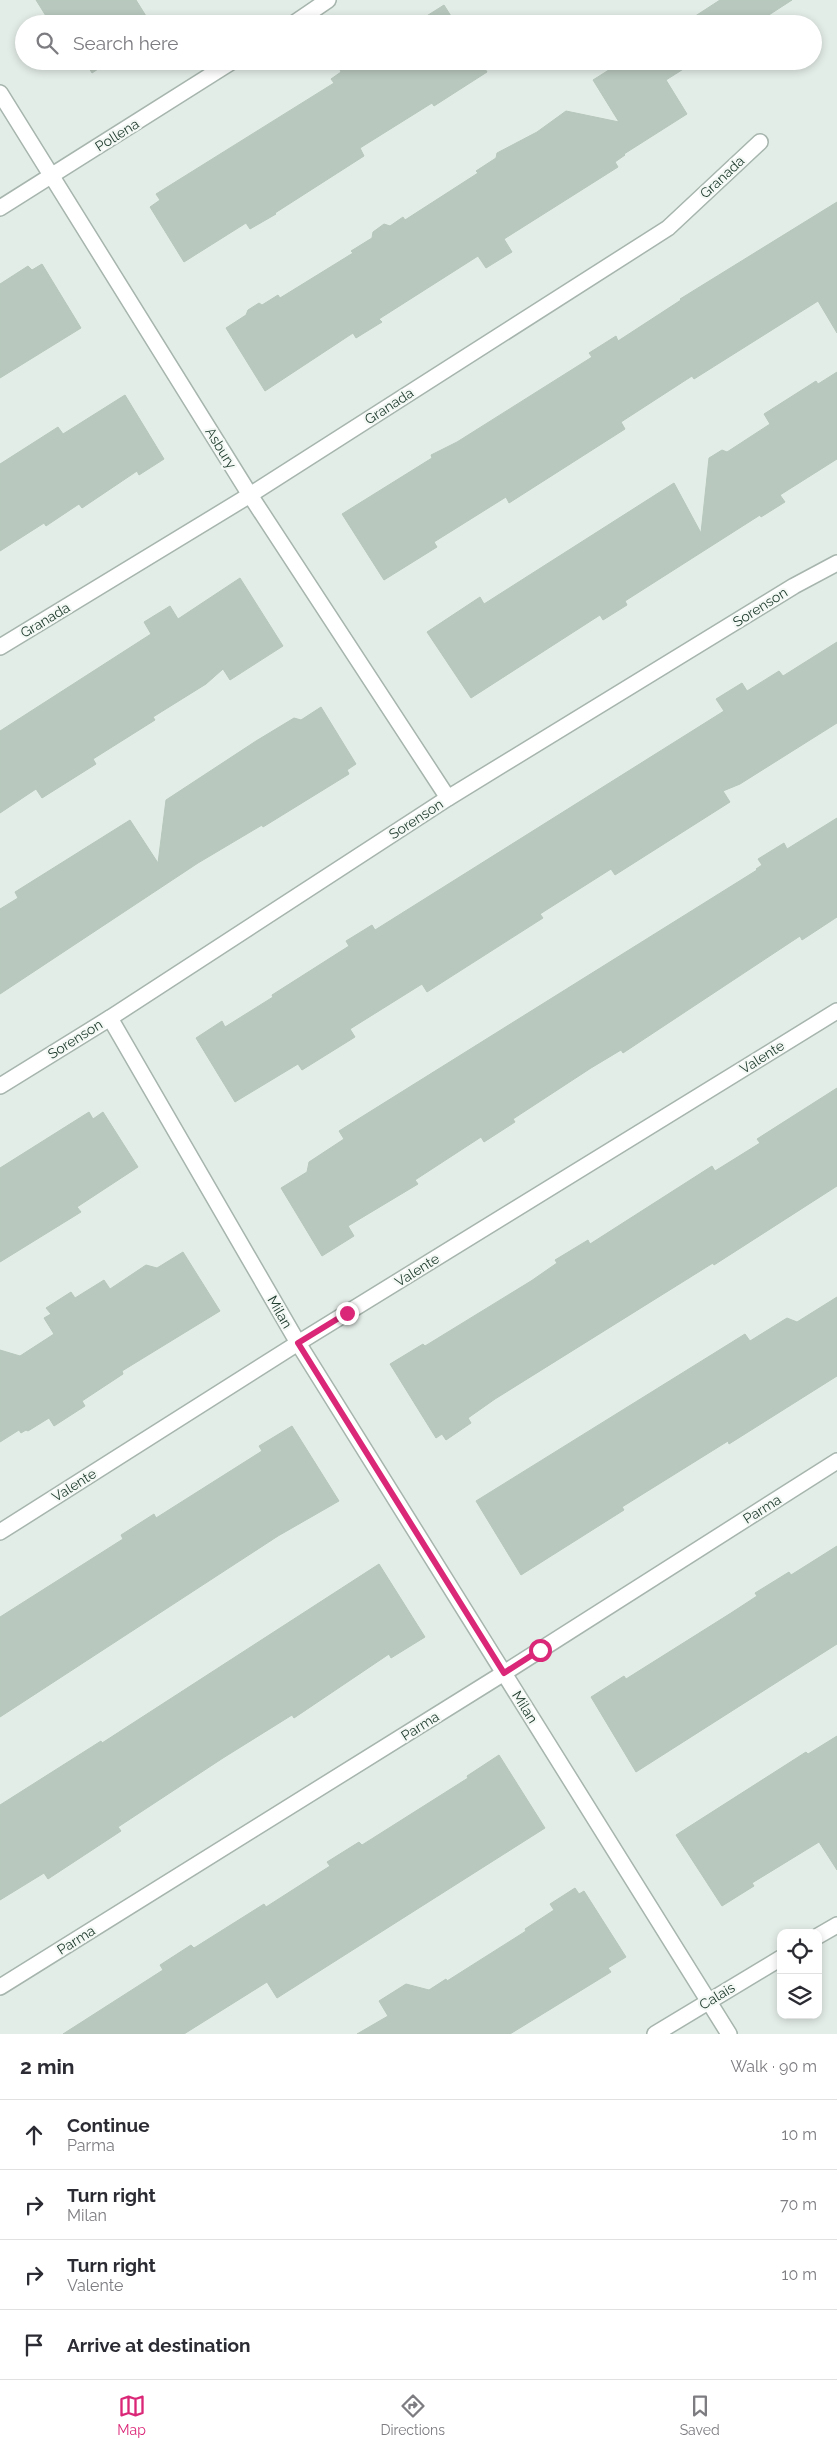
<!DOCTYPE html>
<meta charset="utf-8">
<style>
:root{--surface:#fff;--page:#f7f7f7;--text:#2b2b33;--muted:#7c7c81;--line:#e1e1e2;--accent:#db2777}
body{margin:0;font-family:Raleway,sans-serif;background:var(--page);color:var(--text)}
.controls{position:absolute;right:15px;bottom:15px;display:grid;overflow:hidden;border-radius:10px;box-shadow:0 2px 8px #0003}
.controls button{width:45px;height:45px;display:grid;place-items:center;padding:0;border:0;border-bottom:1px solid var(--line);background:var(--surface);color:var(--text);font:25px sans-serif}
.stop{position:absolute;width:15px;height:15px;margin:-11px;border:4px solid #db2777;border-radius:50%;background:#fff}
.stop.end{background:#db2777;border-color:#fff;box-shadow:0 1px 5px #0008}
.list{margin:0;padding:0;list-style:none}
h2{display:flex;justify-content:space-between;align-items:center;height:65px;margin:0;padding:0 20px;font-size:21px}
h2 small{font-size:16px;font-weight:400;color:var(--muted)}
.list li{display:grid;grid-template-columns:32px 1fr auto;gap:15px;align-items:center;box-sizing:border-box;height:70px;padding:0 20px;border-top:1px solid var(--line)}
.list b{display:block;font-size:19px;white-space:nowrap}
.list p{margin:0;font-size:16px;white-space:nowrap;color:var(--muted)}
.list em{font-size:16px;font-style:normal;color:var(--muted)}
.icon{flex:none;width:28px;height:28px;fill:none;stroke:currentColor;stroke-width:2;stroke-linecap:round;stroke-linejoin:round}
.map{position:relative;flex:none;width:837px;height:2034px;overflow:hidden}
.search{position:absolute;background:var(--surface);box-shadow:0 2px 8px #0003;left:15px;right:15px;top:15px;height:55px;display:flex;align-items:center;gap:12px;box-sizing:border-box;padding:0 18px;border-radius:28px;color:var(--muted);font-size:19px}
.sheet{height:345px;background:var(--surface)}
nav{display:flex;justify-content:space-around;align-items:center;box-sizing:border-box;height:70px;border-top:1px solid var(--line);background:var(--surface);font-size:14px;color:var(--muted)}
nav a{display:grid;justify-items:center;gap:2px}
nav .on{color:var(--accent)}
.map>svg:first-child{display:block}
.building{fill:#b9c8bf;stroke:#b6c7bc}
.lines{fill:none;stroke-linecap:round;stroke-linejoin:round}
.minor-casing{stroke:#a6b5ad;stroke-width:18}
.minor{stroke:#fff;stroke-width:15}
.route{stroke:#db2777;stroke-width:6}
.labels{text-anchor:middle;dominant-baseline:central;stroke-width:4.5;stroke-linejoin:round;paint-order:stroke}
.street-label{font-size:14px;fill:#233f31;stroke:#f4f9f6}
</style>
<div class="map">
<svg width="837" height="2034" viewBox="0 0 837 2034">
<rect width="100%" height="100%" fill="#e3ede7"/>
<!-- building -->
<g class="building">
<path d="M36,0H136L151,24H51Z"/>
<path d="M720,0H792L755,24H683Z"/>
<path d="M444,5L456,24H414Z"/>
<path d="M74,61H110L92,73L85,61L77,66Z"/>
<path d="M336,61H480L487,72L434,106L432,103L360,148L364,156L275,213L276,214L250,229L246,223L184,262L150,207L160,200L156,194L334,83L331,79L341,72Z"/>
<path d="M623,61H696L666,80L687,114L624,154L625,155L615,162L618,167L504,239L512,252L486,268L478,256L379,319L382,322L356,338L353,333L265,391L226,328L246,315L248,310L259,303L262,305L278,295L280,298L353,253L351,251L372,238L373,232L384,224L390,226L403,217L405,220L478,173L476,171L496,158L497,153L537,132L566,111L619,122L593,80Z"/>
<path d="M837,202V333L818,301L694,379L692,376L621,422L625,429L509,503L506,497L434,542L437,547L384,580L342,514L432,458L431,455L457,442L592,357L589,353L616,336L618,341L681,300L680,299Z"/>
<path d="M42,264L81,328L0,378V284L28,266L32,270Z"/>
<path d="M837,372V459L780,495L785,502L761,517L760,515L625,601L627,605L603,620L600,615L471,698L427,632L480,597L484,604L674,483L701,533L709,458L722,450L727,452L770,424L764,414L816,381L818,384Z"/>
<path d="M125,395L164,459L139,475L137,471L82,508L79,504L46,526L44,523L0,551V464L58,427L63,434Z"/>
<path d="M240,578L283,646L230,680L223,669L206,684L153,717L155,720L93,759L96,764L42,798L36,789L0,813V731L151,634L144,622L170,606L178,619Z"/>
<path d="M837,642V723L740,784L723,791L730,802L615,875L611,869L540,914L543,918L427,992L422,984L350,1029L355,1037L302,1070L298,1064L235,1102L196,1038L222,1021L225,1027L273,997L272,995L349,946L346,941L372,925L375,930L724,711L716,699L742,683L747,691L779,671L783,676Z"/>
<path d="M321,707L356,764L347,770L349,774L263,827L262,825L198,863L0,994V909L18,898L15,892L130,820L158,863L166,800L256,741L294,718L301,720Z"/>
<path d="M837,818V917L802,940L800,936L623,1053L621,1050L591,1068L513,1119L515,1122L484,1142L481,1137L415,1180L418,1184L348,1226L354,1236L322,1256L281,1188L307,1172L309,1162L344,1139L339,1131L757,870L756,869L762,865L758,859L784,843L787,849Z"/>
<path d="M837,1088V1186L714,1265L713,1263L495,1399L468,1418L471,1423L446,1440L442,1434L436,1438L390,1364L423,1344L425,1346L531,1281L557,1263L555,1260L588,1240L590,1244L712,1166L715,1171L760,1143L757,1139Z"/>
<path d="M89,1112L93,1119L103,1112L138,1167L77,1207L81,1212L0,1262V1168Z"/>
<path d="M183,1252L220,1311L122,1371L123,1374L82,1401L85,1406L54,1426L49,1418L28,1431L26,1430L21,1433L19,1430L0,1442V1350L20,1356L54,1334L44,1318L51,1314L46,1308L71,1292L75,1298L104,1280L110,1289L146,1265L157,1268Z"/>
<path d="M837,1297V1376L729,1444L728,1441L622,1507L624,1510L521,1575L476,1501L745,1334L750,1341L787,1318L797,1322Z"/>
<path d="M292,1426L339,1501L278,1536L0,1717V1617L123,1539L121,1535L154,1514L156,1518L262,1451L259,1446Z"/>
<path d="M837,1546V1644L636,1772L591,1697L624,1676L626,1679L731,1613L757,1596L755,1593L789,1572L791,1575Z"/>
<path d="M379,1564L425,1637L391,1658L389,1654L294,1718L292,1715L223,1758L118,1827L121,1831L48,1879L44,1873L0,1900V1805L101,1741L102,1743Z"/>
<path d="M837,1736V1870L819,1842L752,1883L754,1886L722,1906L676,1835L806,1752L808,1754Z"/>
<path d="M499,1755L545,1828L277,1998L267,1982L184,2034H63L163,1970L160,1965L191,1945L194,1948L264,1904L266,1907L330,1866L327,1862L359,1842L362,1845L468,1778L467,1776Z"/>
<path d="M575,1888L579,1894L584,1891L626,1957L608,1968L611,1972L510,2034H357L388,2016L379,2001L406,1984L429,1990L446,1979L447,1981L526,1931L525,1929L554,1910L550,1904Z"/>
</g>
<g class="lines">
<defs>
<g id="minor">
<path d="M293,24L328,0"/>
<path d="M0,93L250,495L448,798"/>
<path d="M0,208L233,61"/>
<path d="M0,647L250,495L668,228L760,142"/>
<path d="M110,1018L298,1343L729,2034"/>
<path d="M0,1086L110,1018L448,798L794,586L837,563"/>
<path d="M0,1532L298,1343L837,1011"/>
<path d="M818,1936L837,1925"/>
<path d="M0,1987L504,1673L837,1461"/>
<path d="M655,2034L781,1958"/>
</g>
</defs>
<!-- minor casing -->
<use href="#minor" class="minor-casing"/>
<!-- minor -->
<use href="#minor" class="minor"/>
</g>
<g class="lines">
<!-- route -->
<path class="route" d="M347,1313L298,1343L504,1673L540,1650"/>
</g>
<g class="labels">
<!-- street labels -->
<g class="street-label">
<text transform="translate(117 135) rotate(-32)">Pollena</text>
<text transform="translate(722 177) rotate(-43)">Granada</text>
<text transform="translate(389 406) rotate(-33)">Granada</text>
<text transform="translate(221 448) rotate(58)">Asbury</text>
<text transform="translate(760 607) rotate(-32)">Sorenson</text>
<text transform="translate(45 620) rotate(-31)">Granada</text>
<text transform="translate(416 819) rotate(-33)">Sorenson</text>
<text transform="translate(75 1039) rotate(-32)">Sorenson</text>
<text transform="translate(762 1057) rotate(-32)">Valente</text>
<text transform="translate(417 1270) rotate(-32)">Valente</text>
<text transform="translate(280 1312) rotate(60)">Milan</text>
<text transform="translate(74 1485) rotate(-32)">Valente</text>
<text transform="translate(762 1509) rotate(-32)">Parma</text>
<text transform="translate(525 1707) rotate(58)">Milan</text>
<text transform="translate(420 1726) rotate(-32)">Parma</text>
<text transform="translate(76 1940) rotate(-32)">Parma</text>
<text transform="translate(717 1996) rotate(-31)">Calais</text>
</g>
</g>
</svg>
<div class="controls">
<button><svg class="icon" aria-label="locate" viewBox="0 0 24 24"><circle cx="12" cy="12" r="6"/><path d="M12 2v4M12 18v4M2 12h4M18 12h4"/></svg></button>
<button><svg class="icon" aria-label="layers" viewBox="0 0 24 24"><path d="M12 4l9 5-9 5-9-5zM3 14l9 5 9-5"/></svg></button>
</div>
<div class="stop" style="left:540px;top:1650px"></div>
<div class="stop end" style="left:347px;top:1313px"></div>
<div class="search"><svg class="icon" aria-label="search" viewBox="0 0 24 24"><circle cx="10" cy="10" r="6"/><path d="M15 15l6 6"/></svg>Search here</div>
</div>
<section class="sheet">
<h2>2 min<small>Walk · 90 m</small></h2>
<ul class="list">
<li><svg class="icon" aria-label="ahead" viewBox="0 0 24 24"><path d="M12 20V5M6 11l6-6 6 6"/></svg><div><b>Continue</b><p>Parma</p></div><em>10 m</em></li>
<li><svg class="icon" aria-label="right" viewBox="0 0 24 24"><path d="M7 20v-9h11M14 6l5 5-5 5"/></svg><div><b>Turn right</b><p>Milan</p></div><em>70 m</em></li>
<li><svg class="icon" aria-label="right" viewBox="0 0 24 24"><path d="M7 20v-9h11M14 6l5 5-5 5"/></svg><div><b>Turn right</b><p>Valente</p></div><em>10 m</em></li>
<li><svg class="icon" aria-label="arrive" viewBox="0 0 24 24"><path d="M6 21V4h12l-3 4 3 4H6"/></svg><div><b>Arrive at destination</b></div></li>
</ul>
</section>
<nav>
<a class="on"><svg class="icon" aria-label="map" viewBox="0 0 24 24"><path d="M3 6l6-2 6 2 6-2v14l-6 2-6-2-6 2zM9 4v14M15 6v14"/></svg>Map</a>
<a><svg class="icon" aria-label="directions" viewBox="0 0 24 24"><path d="M12 3l9 9-9 9-9-9zM9 14v-3h6M13 9l2 2-2 2"/></svg>Directions</a>
<a><svg class="icon" aria-label="saved" viewBox="0 0 24 24"><path d="M7 4h10v16l-5-4-5 4z"/></svg>Saved</a>
</nav>
